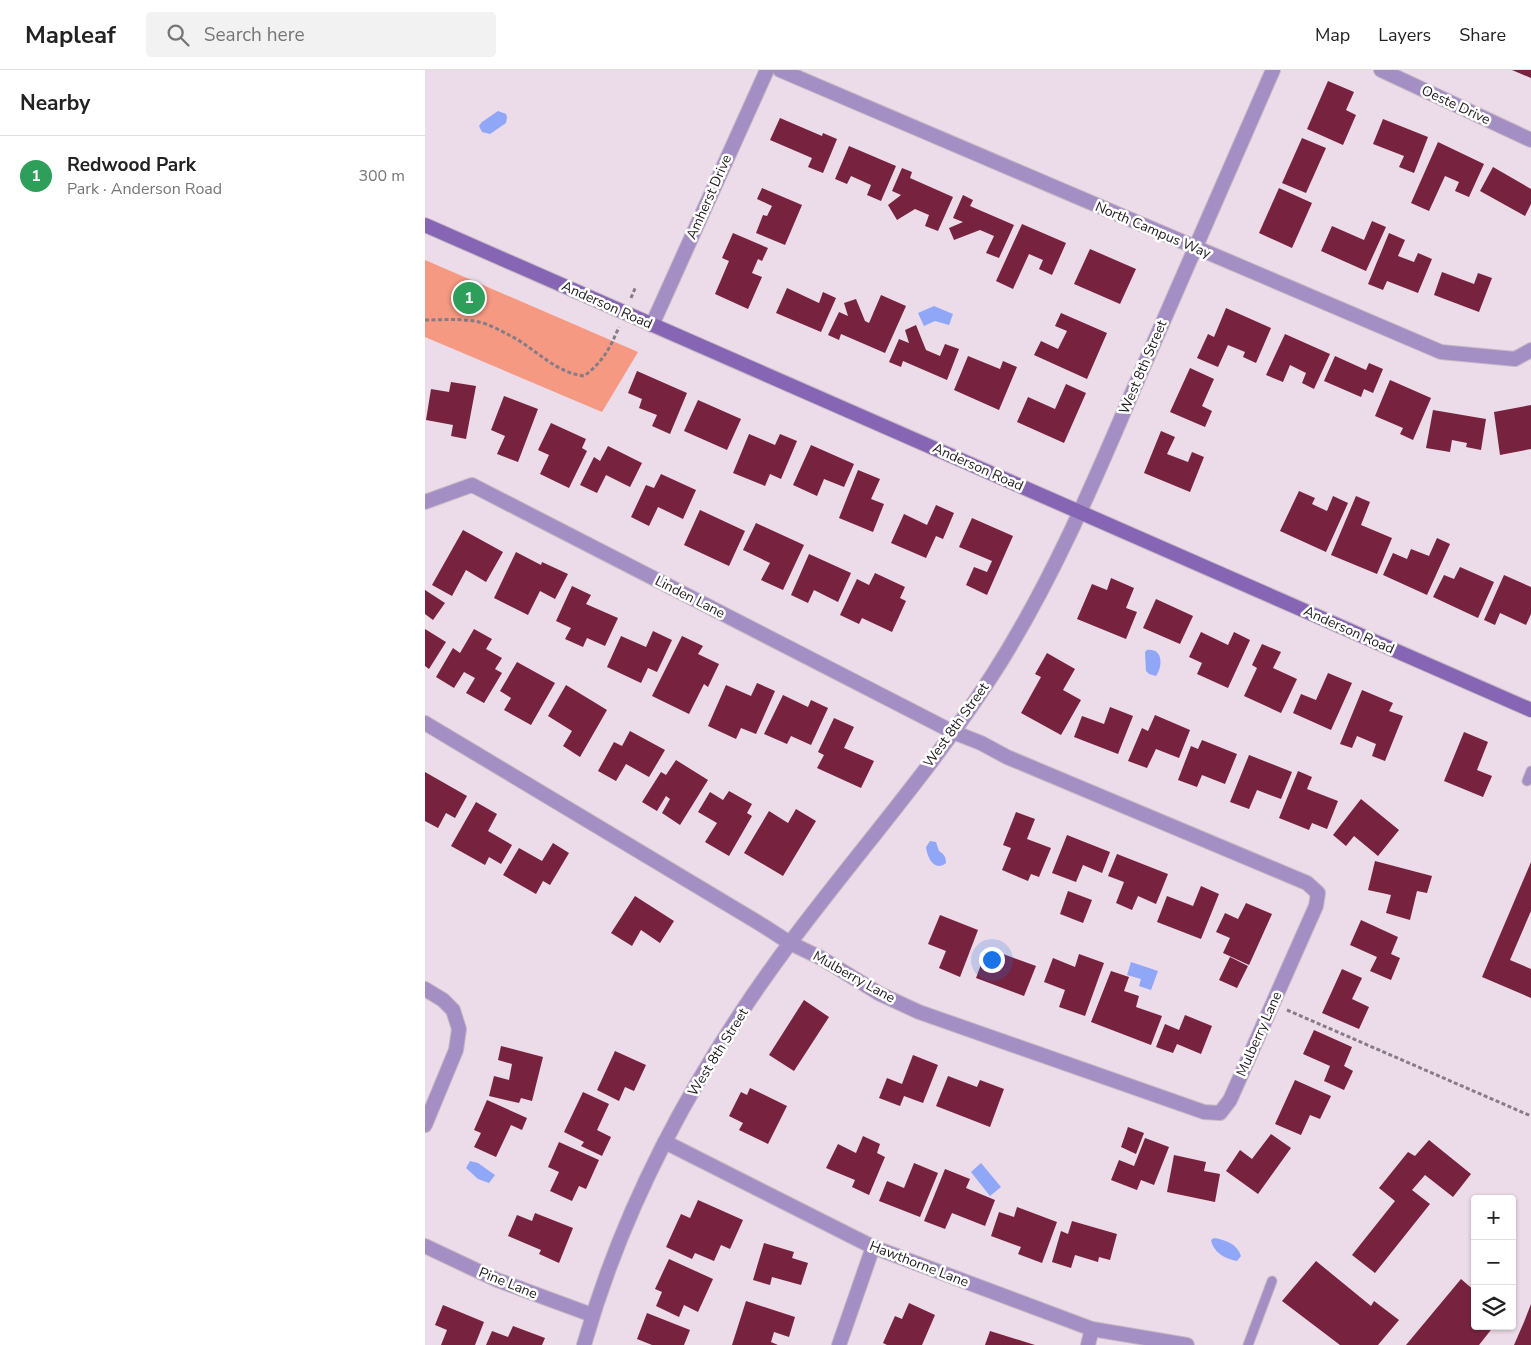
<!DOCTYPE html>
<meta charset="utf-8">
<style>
:root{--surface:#fff;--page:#f2f2f2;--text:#222;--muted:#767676;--line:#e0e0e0;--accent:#516e23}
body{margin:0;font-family:"Nunito Sans",sans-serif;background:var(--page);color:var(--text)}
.controls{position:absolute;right:15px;bottom:15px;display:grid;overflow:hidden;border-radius:5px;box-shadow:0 1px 4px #0004}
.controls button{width:45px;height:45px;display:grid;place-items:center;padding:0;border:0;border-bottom:1px solid var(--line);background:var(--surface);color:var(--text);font:25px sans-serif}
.you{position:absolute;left:566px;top:889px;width:18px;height:18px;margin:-12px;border:4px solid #fff;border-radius:50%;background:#1a73e8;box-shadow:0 0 0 8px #1a73e833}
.badge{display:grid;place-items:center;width:32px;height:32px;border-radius:50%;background:var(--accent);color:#fff;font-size:16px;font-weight:700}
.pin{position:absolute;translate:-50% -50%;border:2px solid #fff;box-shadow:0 1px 5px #0006}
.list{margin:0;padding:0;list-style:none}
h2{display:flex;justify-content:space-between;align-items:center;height:65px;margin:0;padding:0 20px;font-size:21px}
h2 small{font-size:16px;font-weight:400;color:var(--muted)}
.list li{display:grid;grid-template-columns:32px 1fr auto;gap:15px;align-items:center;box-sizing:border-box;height:80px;padding:0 20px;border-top:1px solid var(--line)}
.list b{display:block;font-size:19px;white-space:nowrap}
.list p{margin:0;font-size:16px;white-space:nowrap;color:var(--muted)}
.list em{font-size:16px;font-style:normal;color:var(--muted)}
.icon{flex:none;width:28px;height:28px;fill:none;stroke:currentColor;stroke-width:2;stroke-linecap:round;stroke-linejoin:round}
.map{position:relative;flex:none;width:1106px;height:1275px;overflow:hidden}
header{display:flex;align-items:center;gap:30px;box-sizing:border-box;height:70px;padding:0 25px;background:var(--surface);border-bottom:1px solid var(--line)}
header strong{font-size:24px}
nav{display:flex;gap:28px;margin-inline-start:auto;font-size:18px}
.search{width:350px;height:45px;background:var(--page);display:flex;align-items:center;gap:12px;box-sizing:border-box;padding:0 18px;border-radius:5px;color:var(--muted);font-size:19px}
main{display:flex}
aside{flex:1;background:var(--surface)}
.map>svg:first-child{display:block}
.green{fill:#f69982}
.water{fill:#8fa7f6}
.building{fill:#77233f}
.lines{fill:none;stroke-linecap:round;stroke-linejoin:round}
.service-casing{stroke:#c7b8c4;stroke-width:11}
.minor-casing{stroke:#c7b8c4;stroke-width:16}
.tertiary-casing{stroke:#c7b8c4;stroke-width:16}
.secondary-casing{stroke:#c7b8c4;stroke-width:16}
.path{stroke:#877c85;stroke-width:3;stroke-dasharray:4 2.5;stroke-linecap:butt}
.service{stroke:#a38fc4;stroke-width:9}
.minor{stroke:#a38fc4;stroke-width:14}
.tertiary{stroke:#a38fc4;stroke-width:14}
.secondary{stroke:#8665b4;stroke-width:14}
.labels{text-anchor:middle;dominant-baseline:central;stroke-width:5;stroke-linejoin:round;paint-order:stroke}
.street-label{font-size:14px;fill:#201b1f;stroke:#fff}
</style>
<header>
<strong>Mapleaf</strong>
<div class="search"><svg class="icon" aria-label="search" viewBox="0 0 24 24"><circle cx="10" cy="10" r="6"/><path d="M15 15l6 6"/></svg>Search here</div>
<nav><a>Map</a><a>Layers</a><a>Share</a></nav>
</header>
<main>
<aside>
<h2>Nearby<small></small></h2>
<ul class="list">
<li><span class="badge" style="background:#2e9e5b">1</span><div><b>Redwood Park</b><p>Park · Anderson Road</p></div><em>300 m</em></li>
</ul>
</aside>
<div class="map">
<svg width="1106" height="1275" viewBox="0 0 1106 1275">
<rect width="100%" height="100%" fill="#ecdbe8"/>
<!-- green -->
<path class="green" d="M0,190L213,282L177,342L0,267Z"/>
<!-- water -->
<g class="water">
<path d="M73,41L81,44L82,47L81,53L65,64L57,62L54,56L57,52Z"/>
<path d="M509,236L528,244L524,255L510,251L499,256L493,243Z"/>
<path d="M722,580C738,578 738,596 731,606L724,604L721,601L720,582Z"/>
<path d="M505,771L511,772L514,781C519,784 521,787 521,793C510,802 502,788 501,777Z"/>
<path d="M706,892L733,901L726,920L714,916L716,909L702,905Z"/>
<path d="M45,1091L53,1093L70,1105L64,1113L53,1109L41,1098Z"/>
<path d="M556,1093L576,1117L565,1126L546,1102Z"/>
<path d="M789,1168C801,1170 812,1174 816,1186L812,1191C800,1189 788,1182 786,1170Z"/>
</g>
<!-- building -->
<g class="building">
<path d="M1087,0H1106V8Z"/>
<path d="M903,11L929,22L921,40L931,45L918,75L882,59Z"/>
<path d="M355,48L397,66L398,63L412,69L398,103L383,97L387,88L345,70Z"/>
<path d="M958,49L1003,67L989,103L974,97L979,86L948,74Z"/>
<path d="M877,68L901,78L881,123L857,113Z"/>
<path d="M1013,72L1059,94L1044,127L1030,121L1034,112L1020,106L1004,141L986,133Z"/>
<path d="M424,76L471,96L456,131L442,125L446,115L426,106L422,114L410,109Z"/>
<path d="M1068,97L1106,119V134L1100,146L1055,121Z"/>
<path d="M477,98L487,102L485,108L528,127L513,161L500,156L504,145L490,139L472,150L463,135L476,125L467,121Z"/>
<path d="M337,118L377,135L360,175L331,163L338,145L342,146L347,136L332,129Z"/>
<path d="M854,118L887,133L867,178L834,163Z"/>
<path d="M538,125L548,130L545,136L589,155L574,188L561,183L569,166L555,160L529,170L524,158L538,152L528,148Z"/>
<path d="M947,151L961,157L941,201L896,181L907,156L939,170Z"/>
<path d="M597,154L641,173L627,205L614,199L618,190L604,184L588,219L571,211Z"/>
<path d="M308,163L343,178L337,191L333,189L327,203L337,207L323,239L290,224L304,191L297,188Z"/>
<path d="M964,163L980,170L973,186L989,192L993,183L1007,189L993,223L962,211L958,220L943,214Z"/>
<path d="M665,179L711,199L695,234L649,214Z"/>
<path d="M1017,202L1049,214L1053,203L1067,208L1054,242L1009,225Z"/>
<path d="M362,218L394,233L398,222L411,228L396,262L351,243Z"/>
<path d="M456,225L481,236L460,283L416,264L414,270L403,265L414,242L423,246L419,233L431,229L440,251L444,253Z"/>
<path d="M801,238L846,258L831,293L818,287L820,282L803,275L793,297L772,288L783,264L789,267Z"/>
<path d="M636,243L682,263L662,309L609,285L616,271L633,279L642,261L630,256Z"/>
<path d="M491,255L501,280L515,286L520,274L534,279L522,310L478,291L476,297L464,292L474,269L484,273L480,260Z"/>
<path d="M860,264L905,284L889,319L877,313L881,303L865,295L858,312L841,305Z"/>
<path d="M543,286L575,299L578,291L592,297L574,340L529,320Z"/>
<path d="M910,286L941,300L944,293L958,299L948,323L939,319L936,327L899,311Z"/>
<path d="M765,298L789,309L777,336L787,341L780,357L745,342Z"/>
<path d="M212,301L262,323L245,364L227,356L232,345L214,338L217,329L203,323Z"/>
<path d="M965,310L1006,328L988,370L975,364L978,358L950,346Z"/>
<path d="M26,312L51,316L41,369L26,366L28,355L1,350L6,319L24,322Z"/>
<path d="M641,314L661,323L639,373L592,352L603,327L630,339Z"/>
<path d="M79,326L113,339L93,392L72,384L80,366L66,360Z"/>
<path d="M273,330L316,349L302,380L259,361Z"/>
<path d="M1106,335V379L1075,385L1069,342Z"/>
<path d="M1008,340L1061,349L1056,380L1041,377L1042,373L1027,370L1025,382L1001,378Z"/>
<path d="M126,353L161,369L157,378L162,381L144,418L115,404L124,385L113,380Z"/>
<path d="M736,361L750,367L742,384L763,392L767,382L779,387L765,422L719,403Z"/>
<path d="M324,364L350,375L355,364L372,371L356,409L345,404L340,416L308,403Z"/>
<path d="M386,375L429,394L419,417L399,409L392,426L368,415Z"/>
<path d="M183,376L217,393L205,417L181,405L172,423L155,415L169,387L175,391Z"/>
<path d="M433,400L455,409L446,429L459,434L448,462L414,448Z"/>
<path d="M236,404L271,420L258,449L233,437L224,456L206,447L221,415L229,418Z"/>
<path d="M874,421L890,428L887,434L902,441L908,426L923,433L901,482L855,461Z"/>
<path d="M931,426L945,432L936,455L967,468L952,504L906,485Z"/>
<path d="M511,435L529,443L518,469L511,466L501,488L466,473L479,444L502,455Z"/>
<path d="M275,440L320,461L304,496L259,475Z"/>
<path d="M547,448L588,466L562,525L541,515L549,497L562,502L567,491L534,477Z"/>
<path d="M331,453L379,475L358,520L336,510L345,493L318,480Z"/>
<path d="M38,460L78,482L61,512L41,500L27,526L7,515Z"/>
<path d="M1012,468L1025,474L1002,525L958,505L968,483L982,489L986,479L1004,486Z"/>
<path d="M91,482L116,495L117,492L143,504L130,529L115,521L103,545L69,528Z"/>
<path d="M384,484L426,503L413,532L389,520L383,533L366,525Z"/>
<path d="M1035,497L1069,512L1053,548L1008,527L1019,505L1029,509Z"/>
<path d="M450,503L480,517L475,528L481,531L467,562L437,548L434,554L415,545L432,509L444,515Z"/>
<path d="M1079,505L1106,517V544L1101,555L1075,543L1070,555L1059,550Z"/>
<path d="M686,508L709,518L701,538L712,542L701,569L652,549L667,514L682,520Z"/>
<path d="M147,516L166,525L161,534L193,548L180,576L162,568L158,577L140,569L146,558L131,551Z"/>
<path d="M0,520L20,533L8,550L0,544Z"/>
<path d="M731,529L768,546L755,574L718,558Z"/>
<path d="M0,559L21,572L4,599L0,596Z"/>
<path d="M49,559L67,569L61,579L77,588L70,599L77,603L59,633L41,623L50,608L39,602L29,618L11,607L28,578L35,583Z"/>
<path d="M228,561L247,570L232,602L223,598L216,613L182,597L196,566L221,577Z"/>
<path d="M776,562L803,575L809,562L825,570L803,618L772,604L777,593L764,587Z"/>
<path d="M257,566L278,576L273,584L294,594L283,617L279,614L264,644L227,626Z"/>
<path d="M837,574L856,582L848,598L872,609L856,643L819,626L832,598L827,595Z"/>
<path d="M622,583L650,599L638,620L656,630L636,665L596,643L616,607L610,604Z"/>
<path d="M92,592L130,613L106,655L79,640L86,628L75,621Z"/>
<path d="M903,603L927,613L906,660L868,643L876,624L891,630Z"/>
<path d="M332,613L350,621L331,664L316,658L311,669L283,656L301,615L326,626Z"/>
<path d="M141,615L182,640L155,687L138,676L147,661L123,646Z"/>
<path d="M937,620L968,633L964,641L978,646L960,691L947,686L951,674L932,666L927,678L915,674Z"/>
<path d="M358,625L383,637L386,630L403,638L386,675L366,666L362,674L339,664Z"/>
<path d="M685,637L708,646L693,684L649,667L657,646L679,654Z"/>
<path d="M730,645L765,660L754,688L731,679L722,698L703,691L717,658L723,661Z"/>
<path d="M409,648L429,657L419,678L449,691L436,718L392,698L399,685L393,682Z"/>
<path d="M205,661L240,680L224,707L201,694L191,711L173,701L189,672L197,676Z"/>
<path d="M1039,662L1063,672L1052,700L1067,706L1058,727L1019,711Z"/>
<path d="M777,670L812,684L800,714L777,705L772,717L753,710L766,676L773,679Z"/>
<path d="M824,685L867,702L856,729L832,720L824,739L805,732Z"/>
<path d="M251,690L283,710L255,755L237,743L245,729L241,726L232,741L217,732L236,702L241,705Z"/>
<path d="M873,701L887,707L882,719L913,731L902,759L887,753L884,760L854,748Z"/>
<path d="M0,702L42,726L30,748L21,743L13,758L0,751Z"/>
<path d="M304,721L327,734L322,743L327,746L304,786L280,772L292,753L273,742L285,722L298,730Z"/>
<path d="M936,729L974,760L953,786L929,766L921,776L908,765Z"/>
<path d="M51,732L72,744L63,761L87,775L76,794L64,787L60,795L26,776Z"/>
<path d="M371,739L391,751L358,806L319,783L344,741L363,753Z"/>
<path d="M591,742L610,749L602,769L626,778L614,807L606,804L603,811L577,800L586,778L578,775Z"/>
<path d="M642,765L685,782L677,803L658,795L651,812L627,803Z"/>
<path d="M128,773L144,783L125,815L118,811L111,824L78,805L94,778L117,791Z"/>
<path d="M692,784L743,804L731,834L713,826L707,840L691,833L699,812L683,806Z"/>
<path d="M950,791L1007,806L1002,823L992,821L985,850L961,843L966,825L943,820Z"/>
<path d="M1106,792V841L1085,890L1106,899V928L1057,907Z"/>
<path d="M776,816L794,824L776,869L732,852L742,826L768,836Z"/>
<path d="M643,821L667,830L658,853L635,844Z"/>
<path d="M210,826L249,851L235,873L216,860L207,876L186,863Z"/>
<path d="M821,833L847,844L824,895L798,883L805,868L791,862L800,843L813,849Z"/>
<path d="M515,845L553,860L535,907L514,898L521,881L503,874Z"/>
<path d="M936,850L973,867L966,884L975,888L966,910L945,901L952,887L925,875Z"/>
<path d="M562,878L611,896L599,926L551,908Z"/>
<path d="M654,884L679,893L660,946L634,937L640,920L619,912L628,888L650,897Z"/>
<path d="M805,887L823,896L812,918L794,910Z"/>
<path d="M917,899L937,908L927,929L944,937L934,959L897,943Z"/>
<path d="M686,901L704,907L699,921L714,926L711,937L737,946L726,975L666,952Z"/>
<path d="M379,930L404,947L369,1001L344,985Z"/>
<path d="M760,945L787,956L776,984L752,974L748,983L731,977L740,954L754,960Z"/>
<path d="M889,960L927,977L919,996L928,1001L919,1020L899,1011L905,996L878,984Z"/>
<path d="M76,976L118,987L107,1031L96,1028L94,1033L64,1026L69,1006L84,1010L87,994L73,990Z"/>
<path d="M190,981L221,995L209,1021L200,1017L194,1031L172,1020Z"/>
<path d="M488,985L513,995L498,1033L479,1026L475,1036L454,1028L462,1008L477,1014Z"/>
<path d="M523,1006L552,1017L555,1010L579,1019L565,1057L511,1036Z"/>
<path d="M870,1010L906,1026L895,1049L885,1045L876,1065L850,1054Z"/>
<path d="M325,1018L362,1036L343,1074L314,1060L318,1053L304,1046L316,1022L322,1025Z"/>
<path d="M158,1022L184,1034L172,1060L186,1067L177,1086L156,1076L159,1072L139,1062Z"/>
<path d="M62,1030L102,1048L97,1060L86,1055L71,1087L49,1077L56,1063L49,1060Z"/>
<path d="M703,1057L719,1063L711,1084L696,1077Z"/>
<path d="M846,1064L866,1078L833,1124L801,1101L815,1080L827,1089Z"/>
<path d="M438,1066L455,1074L452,1083L460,1087L444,1125L427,1117L430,1110L401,1098L413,1074L431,1083Z"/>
<path d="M720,1068L744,1077L729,1115L716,1110L712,1120L686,1110L694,1090L709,1096Z"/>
<path d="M1004,1070L1046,1104L1028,1127L1000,1105L987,1120L1005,1134L950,1203L927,1185L970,1131L954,1118L983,1082L990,1086Z"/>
<path d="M134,1072L174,1090L161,1119L154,1116L147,1131L125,1121L134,1102L123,1097Z"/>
<path d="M749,1085L781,1092L779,1101L795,1104L790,1132L742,1122Z"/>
<path d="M489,1093L513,1103L495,1147L454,1131L462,1111L479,1118Z"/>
<path d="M520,1099L545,1109L541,1118L570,1130L560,1156L527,1143L520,1159L499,1151Z"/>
<path d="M273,1130L318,1150L305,1179L296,1175L289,1191L270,1183L267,1189L241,1177L256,1144L265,1148Z"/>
<path d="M592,1137L632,1152L617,1193L593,1184L596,1177L566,1166L574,1142L589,1147Z"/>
<path d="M110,1143L148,1158L134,1193L114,1184L116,1180L83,1166L92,1145L107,1151Z"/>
<path d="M647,1151L692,1164L685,1190L674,1187L673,1192L650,1185L646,1198L627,1192L636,1161L643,1164Z"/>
<path d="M339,1173L369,1182L367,1188L383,1193L376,1215L347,1207L345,1215L328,1210Z"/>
<path d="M244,1189L288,1209L273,1242L259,1235L254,1247L231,1236L237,1222L230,1219Z"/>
<path d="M891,1191L946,1236L949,1231L974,1250L953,1275H915L857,1231Z"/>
<path d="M1036,1209L1050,1221V1256H1069L1054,1275H981Z"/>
<path d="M321,1231L370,1247L364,1267L349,1262L346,1272L353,1275H307Z"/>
<path d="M484,1233L510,1245L497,1275H462L458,1273L470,1246L477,1249Z"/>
<path d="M1106,1234V1275H1089L1099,1252Z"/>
<path d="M18,1235L59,1252L50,1275H16L22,1260L10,1255Z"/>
<path d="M222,1243L265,1260L259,1275H227L212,1269Z"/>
<path d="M88,1256L120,1268L117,1275H61L67,1261L83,1267Z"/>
<path d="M565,1261L610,1275H560Z"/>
</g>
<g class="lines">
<defs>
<g id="service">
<path d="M1102,711L1106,701"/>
<path d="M823,1275L847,1211"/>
</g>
<g id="minor">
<path d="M355,0L1016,282L1090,289L1106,280"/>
<path d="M956,0L1106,70"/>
<path d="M227,255L342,0"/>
<path d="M0,432L47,415L528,662L556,673L582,687L882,813L893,823L891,836L805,1030L795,1043L779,1042L494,942L455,924L396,888L365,873L337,855L0,653"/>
<path d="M0,919L18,930L28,940L34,959L31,980L0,1055"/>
<path d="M240,1072L448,1177L667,1259L762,1275"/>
<path d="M0,1176L72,1210L167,1245"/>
<path d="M414,1275L448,1177"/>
<path d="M663,1275L667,1259"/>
</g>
<path id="tertiary" d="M159,1275C200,1130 275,994 365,873C432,783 507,699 568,604C627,512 670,410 713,309C757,206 802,103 848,0"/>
<path id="secondary" d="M0,155L1106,640"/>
</defs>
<!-- service casing -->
<use href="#service" class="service-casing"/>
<!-- minor casing -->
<use href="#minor" class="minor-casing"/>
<!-- tertiary casing -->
<use href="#tertiary" class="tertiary-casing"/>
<!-- secondary casing -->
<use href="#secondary" class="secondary-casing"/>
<!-- path -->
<g class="path">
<path d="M206,228L211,216"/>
<path d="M0,250C18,250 36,248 54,252C64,254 76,261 86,266C111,279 129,302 159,306C178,292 185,278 194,257"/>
<path d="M862,940L1106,1046"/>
</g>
<!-- service -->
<use href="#service" class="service"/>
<!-- minor -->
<use href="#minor" class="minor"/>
<!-- tertiary -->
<use href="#tertiary" class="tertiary"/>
<!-- secondary -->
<use href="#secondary" class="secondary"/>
</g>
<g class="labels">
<!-- street labels -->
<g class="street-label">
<text transform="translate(1031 35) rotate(25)">Oeste Drive</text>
<text transform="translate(284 127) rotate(-66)">Amherst Drive</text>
<text transform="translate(728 160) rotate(23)">North Campus Way</text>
<text transform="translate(182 235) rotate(24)">Anderson Road</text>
<text transform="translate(718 297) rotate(-67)">West 8th Street</text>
<text transform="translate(553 397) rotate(24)">Anderson Road</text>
<text transform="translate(265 527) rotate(27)">Linden Lane</text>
<text transform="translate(924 560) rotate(24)">Anderson Road</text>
<text transform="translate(531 655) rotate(-54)">West 8th Street</text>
<text transform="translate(429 907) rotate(29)">Mulberry Lane</text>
<text transform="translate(834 964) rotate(-66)">Mulberry Lane</text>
<text transform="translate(293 982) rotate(-58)">West 8th Street</text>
<text transform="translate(494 1194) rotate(21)">Hawthorne Lane</text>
<text transform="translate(83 1213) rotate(22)">Pine Lane</text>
</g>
</g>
</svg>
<div class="controls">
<button>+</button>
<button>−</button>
<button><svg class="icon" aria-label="layers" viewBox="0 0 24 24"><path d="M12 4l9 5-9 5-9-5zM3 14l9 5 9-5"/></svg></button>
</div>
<div class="you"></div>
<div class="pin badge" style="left:44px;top:228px;background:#2e9e5b">1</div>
</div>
</main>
